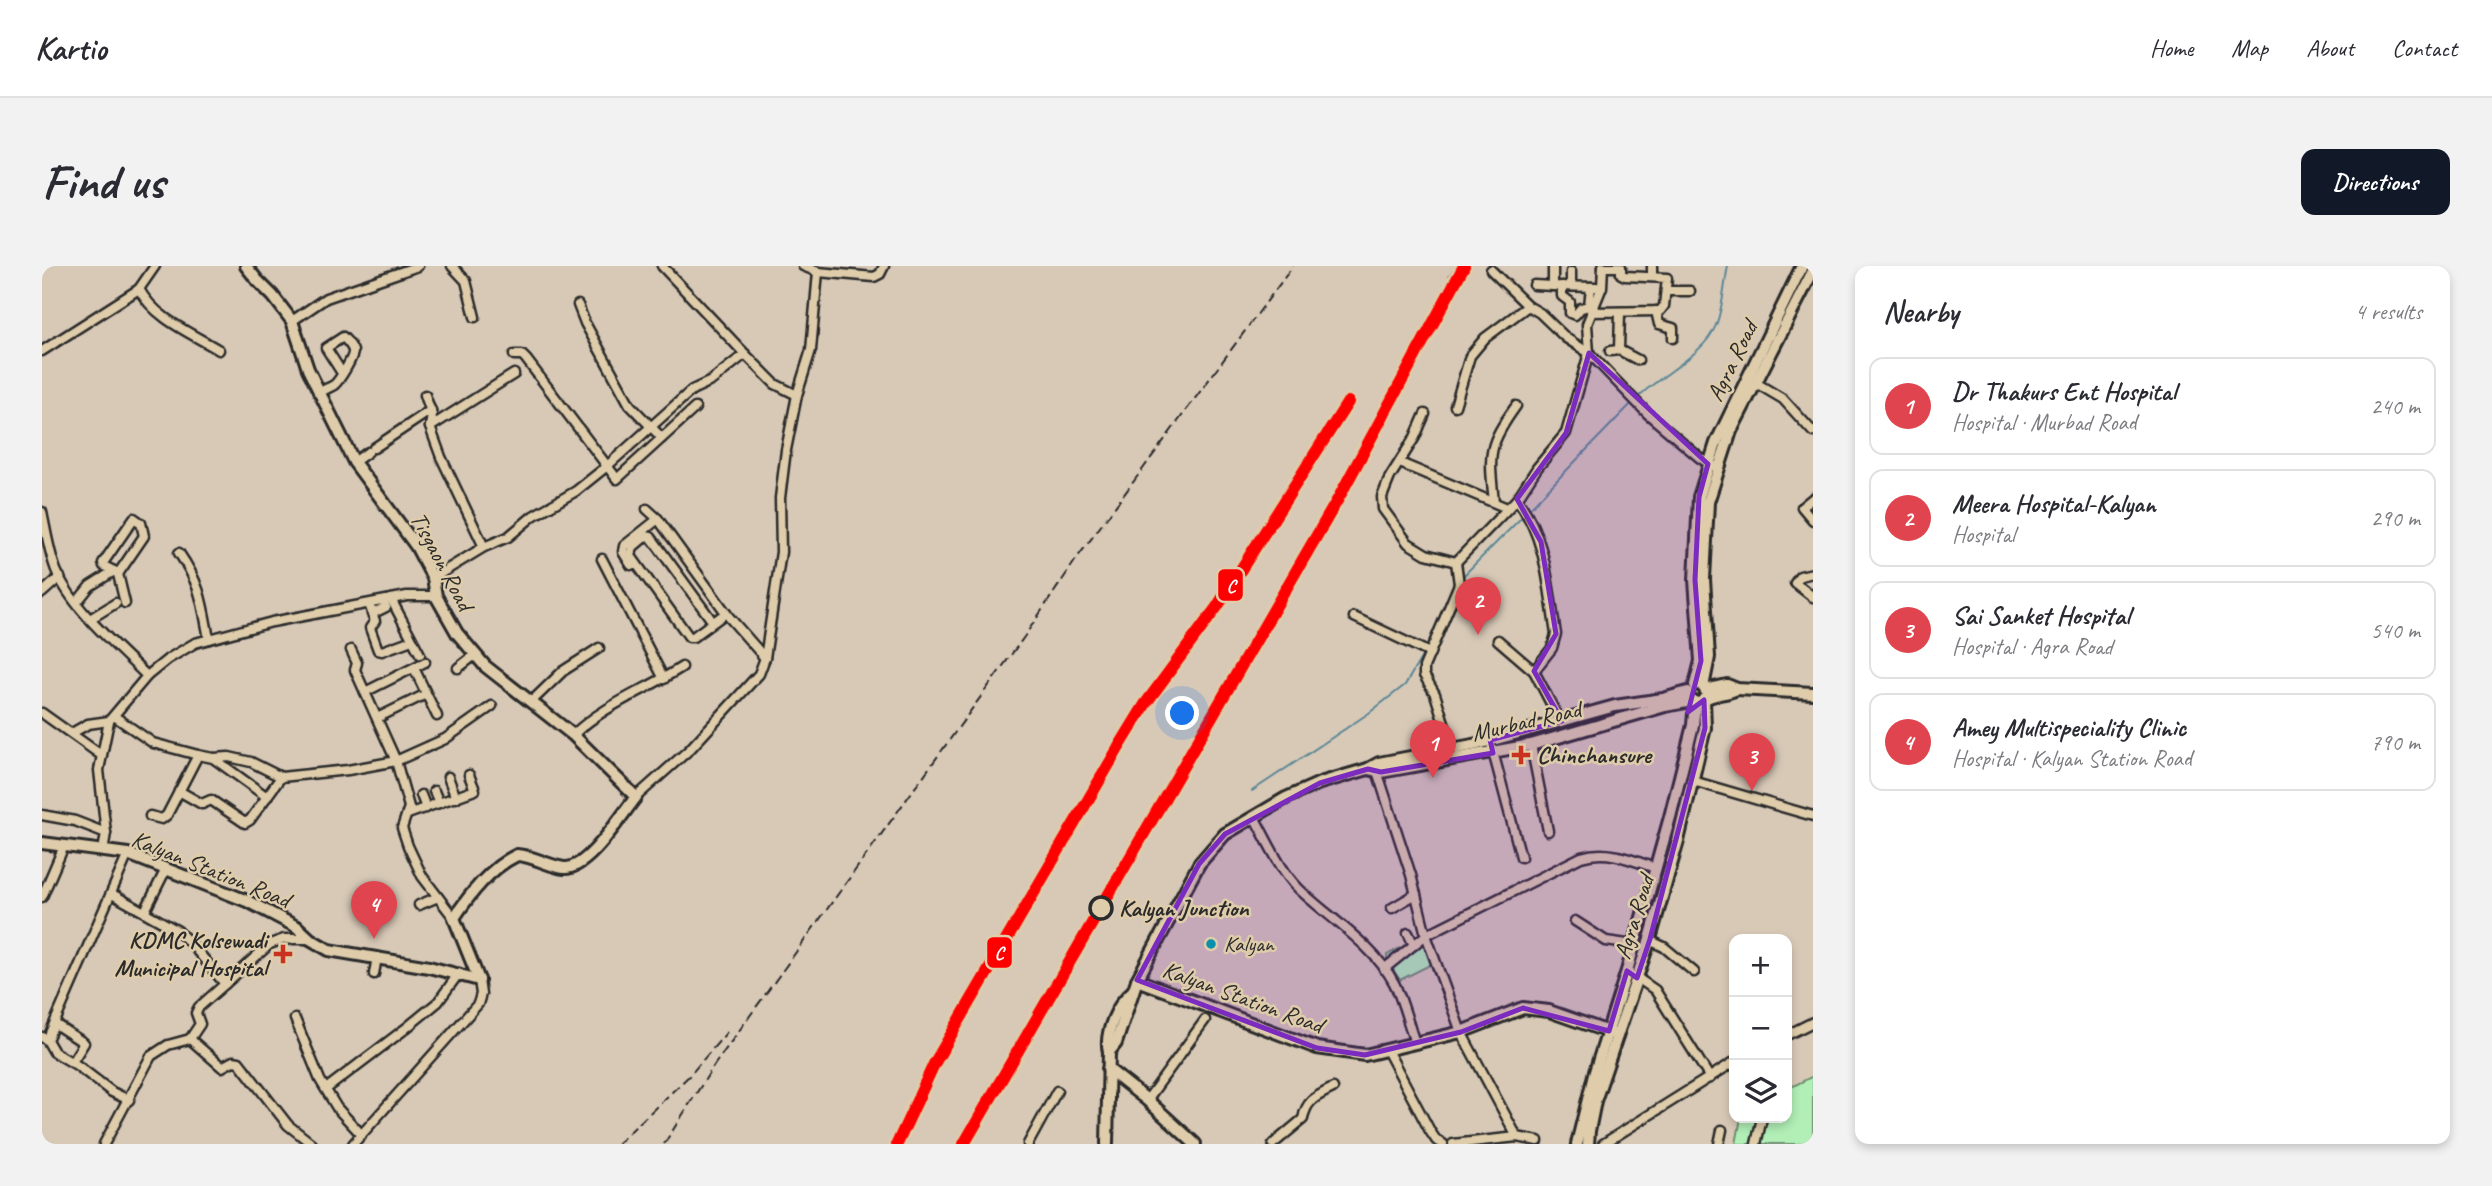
<!DOCTYPE html>
<meta charset="utf-8">
<style>
:root{--surface:#fff;--page:#f2f2f3;--text:#2b2b33;--muted:#7c7c81;--line:#e1e1e2;--accent:#111827}
body{margin:0;font-family:Caveat,sans-serif;background:var(--page);color:var(--text)}
.controls{position:absolute;right:21px;bottom:21px;display:grid;overflow:hidden;border-radius:14px;box-shadow:0 4px 10px #0003}
.controls button{width:63px;height:63px;display:grid;place-items:center;padding:0;border:0;border-bottom:2px solid var(--line);background:var(--surface);color:var(--text);font:35px sans-serif}
.you{position:absolute;left:1141px;top:448px;width:24px;height:24px;margin:-18px;border:5px solid #fff;border-radius:50%;background:#1a73e8;box-shadow:0 0 0 10px #1a73e833}
.badge{display:grid;place-items:center;width:46px;height:46px;border-radius:50%;background:var(--accent);color:#fff;font-size:23px;font-weight:700}
.pin{position:absolute;translate:-50% -58px;filter:drop-shadow(0 2px 4px #0008)}
.pin::after{content:'';position:absolute;top:37px;width:24px;height:21px;background:inherit;clip-path:polygon(0 0,100% 0,50% 100%)}
.list{margin:0;padding:0;list-style:none}
h2{display:flex;justify-content:space-between;align-items:center;height:91px;margin:0;padding:0 28px;font-size:30px}
h2 small{font-size:23px;font-weight:400;color:var(--muted)}
.list li{display:grid;grid-template-columns:46px 1fr auto;gap:21px;align-items:center;box-sizing:border-box;height:98px;margin:0 14px 14px;padding:0 14px;border:2px solid var(--line);border-radius:14px}
.list b{display:block;font-size:26px;white-space:nowrap}
.list p{margin:0;font-size:23px;white-space:nowrap;color:var(--muted)}
.list em{font-size:23px;font-style:normal;color:var(--muted)}
.icon{flex:none;width:38px;height:38px;fill:none;stroke:currentColor;stroke-width:2;stroke-linecap:round;stroke-linejoin:round}
.map{position:relative;flex:none;width:1771px;height:878px;overflow:hidden;border-radius:14px}
header{display:flex;align-items:center;gap:42px;box-sizing:border-box;height:98px;padding:0 35px;background:var(--surface);border-bottom:2px solid var(--line)}
header strong{font-size:33px}
nav{display:flex;gap:38px;margin-inline-start:auto;font-size:24px}
.intro{display:flex;align-items:center;justify-content:space-between;box-sizing:border-box;height:168px;padding:0 42px}
h1{margin:0;font-size:49px}
.button{padding:18px 32px;border-radius:14px;background:var(--accent);color:#fff;font-size:24px;font-weight:700}
main{display:flex;gap:42px;padding:0 42px}
aside{flex:1;background:var(--surface);border-radius:14px;box-shadow:0 4px 10px #0003}
.map>svg:first-child{display:block}
.green{fill:#b1efb6;stroke:#6e8d70;stroke-width:2}
.lines{fill:none;stroke-linecap:round;stroke-linejoin:round}
.stream{stroke:#5c8795;stroke-width:2}
.street-casing{stroke:#2b2b2b;stroke-width:13}
.secondary-casing{stroke:#2b2b2b;stroke-width:16}
.street{stroke:#deccaa;stroke-width:8}
.secondary{stroke:#deccaa;stroke-width:10}
.rail{stroke:#2b2b2b;stroke-width:2;stroke-dasharray:10 5;stroke-linecap:butt}
.rail-1-casing{stroke:#deccaa;stroke-width:18}
.rail-1{stroke:#f00;stroke-width:12}
.marked{fill:#7b2cbf;fill-opacity:0.2;stroke:#7b2cbf;stroke-width:5;stroke-linejoin:round}
.poi-dot{fill:#c8321e;stroke:#deccaa;stroke-width:2.5}
.stop-dot{fill:#deccaa;stroke:#2b2b2b;stroke-width:3.5}
.bus-dot{fill:#0990ad;stroke:#deccaa;stroke-width:2.5}
.labels{text-anchor:middle;dominant-baseline:central;stroke-width:5;stroke-linejoin:round;paint-order:stroke}
.bus-label{font-size:22px;fill:#2b2b2b;stroke:#deccaa;text-anchor:start}
.street-label{font-size:24px;fill:#2b2b2b;stroke:#deccaa}
.poi-label{font-size:24px;font-weight:bold;fill:#2b2b2b;stroke:#deccaa;text-anchor:start}
.stop-label{font-size:24px;font-weight:bold;fill:#2b2b2b;stroke:#deccaa;text-anchor:start}
.line-badge{stroke:#deccaa;stroke-width:2.5}
.badge-label{font-size:19px;text-anchor:middle;font-weight:bold;fill:#fff}
</style>
<header>
<strong>Kartio</strong>
<nav><a>Home</a><a>Map</a><a>About</a><a>Contact</a></nav>
</header>
<div class="intro"><h1>Find us</h1><a class="button">Directions</a></div>
<main>
<div class="map">
<svg width="1771" height="878" viewBox="0 0 1771 878">
<rect width="100%" height="100%" fill="#d8c9b7"/>
<filter id="ink" filterUnits="userSpaceOnUse"><feTurbulence type="fractalNoise" baseFrequency=".0143" numOctaves="2"/><feDisplacementMap in="SourceGraphic" scale="14" xChannelSelector="R" yChannelSelector="G"/><feConvolveMatrix kernelMatrix="1 2 1 2 8 2 1 2 1" color-interpolation-filters="sRGB"/></filter>
<g filter="url(#ink)">
<!-- green -->
<g class="green">
<path d="M1380,670L1390,698L1358,714L1345,694V689Z"/>
<path d="M1771,810V878H1694L1699,852H1745V823Z"/>
</g>
<g class="lines">
<!-- stream -->
<g class="stream">
<path d="M1594,133C1617,109 1662,90 1674,59C1681,42 1682,19 1686,0"/>
<path d="M1487,243L1590,137"/>
<path d="M1418,313L1481,250"/>
<path d="M1385,381L1414,317"/>
<path d="M1210,525L1327,447L1363,419L1382,387"/>
</g>
<defs>
<g id="street">
<path d="M410,0L424,15L433,51"/>
<path d="M620,0L703,88"/>
<path d="M761,0L776,6L832,11L838,8L842,0"/>
<path d="M1511,0V20L1554,21"/>
<path d="M1561,0L1560,21L1545,58L1547,87L1606,148L1658,192L1672,200"/>
<path d="M1610,0V11"/>
<path d="M1492,19L1511,20"/>
<path d="M1520,20V30L1528,36V47L1533,49L1539,42L1547,40L1549,21"/>
<path d="M1529,20V6"/>
<path d="M97,23C113,53 149,67 177,84"/>
<path d="M1624,25H1648"/>
<path d="M536,39L543,57L588,139L620,172"/>
<path d="M1614,45L1617,58L1631,62V72"/>
<path d="M1549,46L1618,45L1622,40L1625,12L1583,10L1579,8V1H1561"/>
<path d="M250,55L284,32L376,0"/>
<path d="M1577,84L1578,46"/>
<path d="M0,85L97,23L113,0"/>
<path d="M1568,85L1577,84L1596,94"/>
<path d="M472,89H480L484,93L575,213L653,142"/>
<path d="M1714,117L1741,133L1771,166"/>
<path d="M276,127C281,124 287,122 292,119C297,115 312,91 311,85C310,80 304,74 301,71L284,82L300,107"/>
<path d="M383,129L390,149L388,161L399,191L442,281"/>
<path d="M1413,140L1428,90L1443,72L1486,40"/>
<path d="M1383,148L1373,171L1348,211L1340,231L1341,243L1366,277L1384,288L1414,296"/>
<path d="M388,161L472,108"/>
<path d="M332,182L389,144"/>
<path d="M312,196L326,186"/>
<path d="M1358,197L1465,242"/>
<path d="M1771,232L1760,241L1771,254"/>
<path d="M1475,233C1505,273 1506,320 1514,368L1510,382L1492,405"/>
<path d="M1452,236C1447,188 1445,180 1474,140"/>
<path d="M605,243L616,253L687,351L723,392"/>
<path d="M0,246C4,265 7,286 14,304C30,343 76,381 105,410L67,455L57,504L64,567L61,585"/>
<path d="M137,287C159,319 160,336 167,373"/>
<path d="M560,293L622,413"/>
<path d="M1414,296L1475,233L1495,202L1524,167L1547,87L1524,72L1498,47L1486,40L1449,4"/>
<path d="M589,299L581,286L582,280L616,253"/>
<path d="M72,305L62,300L61,297L92,252L99,257L102,270L76,308"/>
<path d="M1771,307L1758,310L1753,317L1771,331"/>
<path d="M391,312L442,281L466,271L491,250L534,225L564,201L650,124L669,115L703,88L733,118L755,129"/>
<path d="M0,327L18,311"/>
<path d="M349,333L378,388"/>
<path d="M35,336L48,320L72,305L76,308L83,337"/>
<path d="M327,338L333,355L328,362L336,384L340,385L370,374"/>
<path d="M330,348L344,341"/>
<path d="M1312,351L1388,387"/>
<path d="M668,352L609,271L604,270L591,281L589,290L647,371H651L684,347"/>
<path d="M48,353L74,337"/>
<path d="M1456,374L1492,405L1518,455"/>
<path d="M309,384L315,397L313,404L354,495L367,541L360,562L366,580L380,610L412,652"/>
<path d="M372,402L395,450"/>
<path d="M416,402L434,388"/>
<path d="M105,410L126,393L153,377L230,356L365,330H394"/>
<path d="M323,426L383,396"/>
<path d="M489,436L521,405L557,382"/>
<path d="M0,447L59,489"/>
<path d="M72,450L111,477L156,489L171,492L187,491L209,496L239,511L306,504L354,495L403,473L450,440"/>
<path d="M335,452L384,428"/>
<path d="M30,467L46,458L67,455"/>
<path d="M531,469C562,439 604,424 640,401"/>
<path d="M1489,479L1506,565"/>
<path d="M1410,482L1393,428L1382,409V401L1417,318L1414,296"/>
<path d="M1450,482L1479,591"/>
<path d="M171,492L225,531"/>
<path d="M1334,502L1369,609L1384,669L1419,766L1475,871"/>
<path d="M406,511L414,532"/>
<path d="M1651,515L1771,550"/>
<path d="M137,525L160,538L169,534L203,557L208,554L239,511"/>
<path d="M392,525L397,537"/>
<path d="M379,529L384,542"/>
<path d="M594,531L648,483L717,408L723,392L739,286L738,232L744,184L755,129L769,84L776,6"/>
<path d="M366,548L433,524L427,509"/>
<path d="M0,549L33,555L64,567"/>
<path d="M108,550L120,553L125,549L156,489"/>
<path d="M1212,551C1226,575 1237,603 1257,623C1286,651 1333,680 1352,717C1361,735 1366,757 1373,777"/>
<path d="M70,628L136,665L151,680L183,718"/>
<path d="M0,631L22,580"/>
<path d="M377,639L396,631"/>
<path d="M1350,642L1374,628"/>
<path d="M103,645L124,603"/>
<path d="M1533,655L1564,675L1592,679"/>
<path d="M1366,667L1372,679"/>
<path d="M1607,674L1622,681L1652,706"/>
<path d="M1342,703L1384,669L1539,591C1565,583 1588,593 1613,602"/>
<path d="M332,708L335,691"/>
<path d="M1591,709L1613,724L1668,812"/>
<path d="M253,753L278,814L295,842L319,868"/>
<path d="M13,758L42,777L30,796"/>
<path d="M1745,769L1771,756"/>
<path d="M0,771L5,774L12,786L36,800L70,826L87,834"/>
<path d="M148,773L158,758L154,747L157,741L228,678L242,673H268"/>
<path d="M5,774L86,588"/>
<path d="M1345,784L1388,865L1394,874L1401,878"/>
<path d="M284,823L363,763L396,736L417,707"/>
<path d="M1105,834L1163,754"/>
<path d="M62,878L109,790L126,779L148,773L180,801L191,795L197,796L246,859L270,878"/>
<path d="M311,878L436,738L439,728L437,714"/>
<path d="M986,878L1015,825"/>
<path d="M1231,878L1261,853C1264,834 1275,830 1291,822"/>
<path d="M1411,878L1475,871L1496,875"/>
<path d="M1561,878L1692,796"/>
<path d="M1677,878L1680,864"/>
<path d="M1714,878L1720,852"/>
</g>
<g id="secondary">
<path d="M204,0L215,14L231,30L250,55L266,103L312,196L374,280L391,312L394,330L415,367L443,400L531,469L594,531C580,548 546,604 522,602C506,600 492,590 475,589C448,602 428,628 412,652L437,714"/>
<path d="M1653,419L1659,395L1653,314L1657,231L1674,177L1760,0"/>
<path d="M1661,421L1667,391L1662,313L1666,236L1689,165L1771,5"/>
<path d="M1663,424L1685,419L1695,423L1771,427"/>
<path d="M1659,436C1668,427 1683,429 1695,423"/>
<path d="M1326,503L1339,506L1489,479L1623,440L1650,435"/>
<path d="M0,577L86,588L205,635L255,661L268,673L287,684L387,701L437,714"/>
<path d="M1095,714L1275,782L1323,789L1419,766L1481,742L1507,745L1575,769"/>
<path d="M1067,786L1074,777L1095,714L1157,598L1183,568L1244,532L1278,517L1326,503L1337,497L1436,478L1573,440L1621,433L1646,426"/>
<path d="M1066,803L1105,834L1153,878"/>
<path d="M1065,878L1067,786C1062,768 1076,736 1091,725"/>
<path d="M1535,878L1552,809L1585,705L1628,551L1651,459L1653,436"/>
<path d="M1546,878L1547,865L1553,835L1608,673L1636,575L1663,462L1662,434"/>
</g>
</defs>
<!-- street casing -->
<use href="#street" class="street-casing"/>
<!-- secondary casing -->
<use href="#secondary" class="secondary-casing"/>
<!-- street -->
<use href="#street" class="street"/>
<!-- secondary -->
<use href="#secondary" class="secondary"/>
<!-- rail -->
<g class="rail">
<path d="M1407,10L1414,0"/>
<path d="M575,878L648,809L685,766"/>
<path d="M622,878L673,798L982,371L1035,292L1251,0"/>
</g>
<defs>
<g id="rail-1">
<path d="M855,878L892,798L1077,481L1104,437L1175,341L1306,136"/>
<path d="M922,878L1296,233L1422,0"/>
</g>
</defs>
<!-- rail-1 casing -->
<use href="#rail-1" class="rail-1-casing"/>
<!-- rail-1 -->
<use href="#rail-1" class="rail-1"/>
</g>
</g>
<!-- marked area -->
<path class="marked" d="M1547,87L1666,198L1657,231L1653,314L1659,395L1646,446L1662,434L1663,462L1608,673L1595,712L1585,705L1567,765L1481,742L1419,766L1323,789L1275,782L1095,714L1157,598L1183,568L1278,517L1326,503L1339,506L1451,487L1448,474L1520,455L1492,405L1514,368L1499,276L1475,233L1524,167Z"/>
<!-- markers -->
<g class="poi-dot">
<path d="M1475.5 478.5h7v7h7v7h-7v7h-7v-7h-7v-7h7z"/>
<path d="M237.5 677.5h7v7h7v7h-7v7h-7v-7h-7v-7h7z"/>
</g>
<circle class="stop-dot" cx="1059" cy="642" r="11"/>
<circle class="bus-dot" cx="1169" cy="678" r="6"/>
<g class="labels">
<!-- bus labels -->
<g class="bus-label">
<text x="1182" y="678">Kalyan</text>
</g>
<!-- street labels -->
<g class="street-label">
<text transform="translate(1690 95) rotate(-64)">Agra Road</text>
<text transform="translate(400 295) rotate(62)">Tisgaon Road</text>
<text transform="translate(1484 455) rotate(-13)">Murbad Road</text>
<text transform="translate(169 603) rotate(22)">Kalyan Station Road</text>
<text transform="translate(1592 651) rotate(-73)">Agra Road</text>
<text transform="translate(1201 731) rotate(20)">Kalyan Station Road</text>
</g>
<!-- poi labels -->
<g class="poi-label">
<text x="1495" y="489">Chinchansure</text>
<text x="225" y="674" text-anchor="end">KDMC Kolsewadi<tspan x="225" dy="28">Municipal Hospital</tspan></text>
</g>
<!-- stop labels -->
<g class="stop-label">
<text x="1077" y="642">Kalyan Junction</text>
</g>
</g>
<g class="line-badge">
<rect x="1175" y="302" width="27" height="34" rx="7" fill="#f00"/>
<rect x="944" y="670" width="27" height="33" rx="7" fill="#f00"/>
</g>
<g class="badge-label">
<text x="1189" y="326">C</text>
<text x="957" y="693">C</text>
</g>
</svg>
<div class="controls">
<button>+</button>
<button>−</button>
<button><svg class="icon" aria-label="layers" viewBox="0 0 24 24"><path d="M12 4l9 5-9 5-9-5zM3 14l9 5 9-5"/></svg></button>
</div>
<div class="you"></div>
<div class="pin badge" style="left:1391px;top:512px;background:#e0444e">1</div>
<div class="pin badge" style="left:1436px;top:369px;background:#e0444e">2</div>
<div class="pin badge" style="left:1710px;top:525px;background:#e0444e">3</div>
<div class="pin badge" style="left:332px;top:673px;background:#e0444e">4</div>
</div>
<aside>
<h2>Nearby<small>4 results</small></h2>
<ul class="list">
<li><span class="badge" style="background:#e0444e">1</span><div><b>Dr Thakurs Ent Hospital</b><p>Hospital · Murbad Road</p></div><em>240 m</em></li>
<li><span class="badge" style="background:#e0444e">2</span><div><b>Meera Hospital-Kalyan</b><p>Hospital</p></div><em>290 m</em></li>
<li><span class="badge" style="background:#e0444e">3</span><div><b>Sai Sanket Hospital</b><p>Hospital · Agra Road</p></div><em>540 m</em></li>
<li><span class="badge" style="background:#e0444e">4</span><div><b>Amey Multispeciality Clinic</b><p>Hospital · Kalyan Station Road</p></div><em>790 m</em></li>
</ul>
</aside>
</main>
